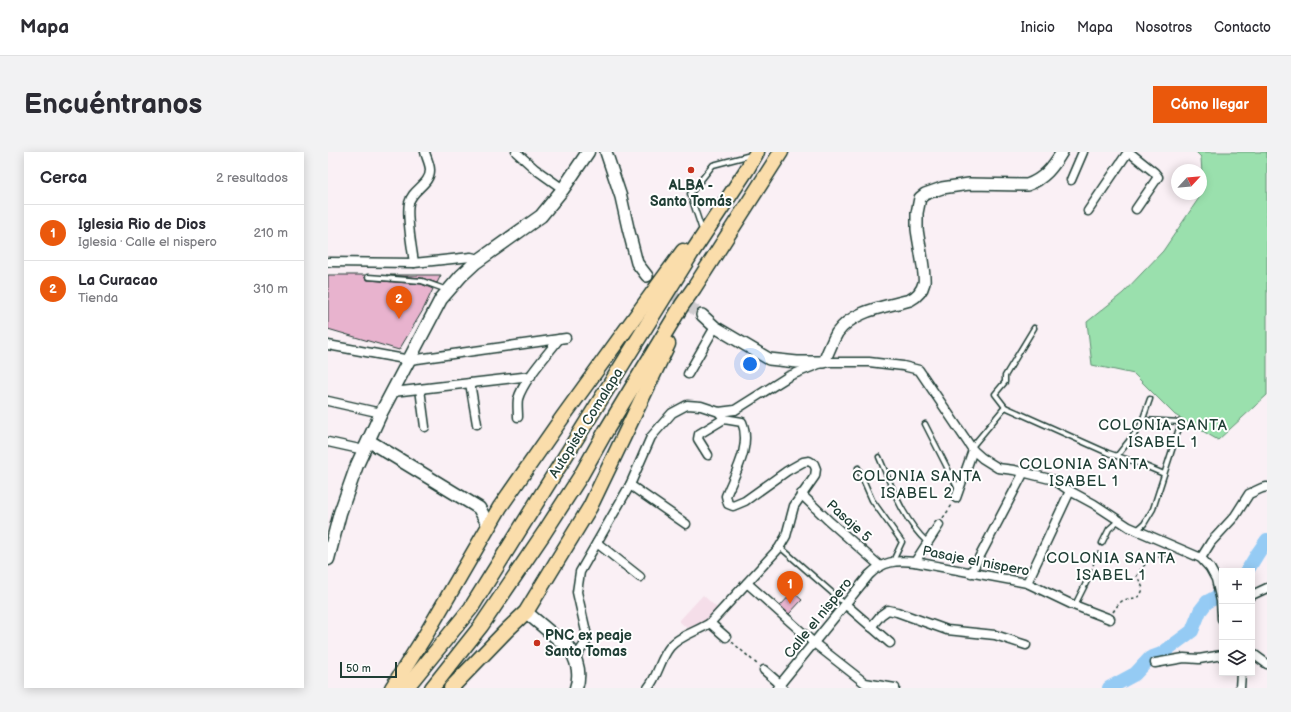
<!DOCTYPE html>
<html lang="es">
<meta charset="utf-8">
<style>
:root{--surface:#fff;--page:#f2f2f3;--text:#2b2b33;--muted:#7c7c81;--line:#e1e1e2;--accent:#ea580c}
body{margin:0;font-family:"Balsamiq Sans",sans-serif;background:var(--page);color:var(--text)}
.controls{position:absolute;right:12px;bottom:12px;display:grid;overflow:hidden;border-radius:0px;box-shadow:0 2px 10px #0003}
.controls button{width:36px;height:36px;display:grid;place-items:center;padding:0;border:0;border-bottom:1px solid var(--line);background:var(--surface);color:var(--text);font:20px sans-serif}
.compass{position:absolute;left:843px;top:12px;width:36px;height:36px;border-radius:50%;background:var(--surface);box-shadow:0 2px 10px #0003;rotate:64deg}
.scale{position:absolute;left:12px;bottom:10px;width:57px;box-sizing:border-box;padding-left:4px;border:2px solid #1f3d34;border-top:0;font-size:11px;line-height:14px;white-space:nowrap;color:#1f3d34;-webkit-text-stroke:3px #fff;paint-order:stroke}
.you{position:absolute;left:422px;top:212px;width:14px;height:14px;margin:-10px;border:3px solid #fff;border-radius:50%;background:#1a73e8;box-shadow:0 0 0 6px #1a73e833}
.badge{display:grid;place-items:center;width:26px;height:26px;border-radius:50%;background:var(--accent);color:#fff;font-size:13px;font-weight:700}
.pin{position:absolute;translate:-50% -33px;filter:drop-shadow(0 1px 2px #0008)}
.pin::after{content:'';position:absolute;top:21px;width:14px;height:12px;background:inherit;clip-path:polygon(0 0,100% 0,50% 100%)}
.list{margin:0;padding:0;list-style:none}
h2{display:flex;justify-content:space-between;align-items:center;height:52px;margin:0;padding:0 16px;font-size:17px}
h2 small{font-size:13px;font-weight:400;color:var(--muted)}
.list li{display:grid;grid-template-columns:26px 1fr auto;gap:12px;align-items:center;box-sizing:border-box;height:56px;padding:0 16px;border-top:1px solid var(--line)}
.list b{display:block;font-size:15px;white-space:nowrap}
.list p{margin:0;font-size:13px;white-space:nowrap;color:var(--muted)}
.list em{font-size:13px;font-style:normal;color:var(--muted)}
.icon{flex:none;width:22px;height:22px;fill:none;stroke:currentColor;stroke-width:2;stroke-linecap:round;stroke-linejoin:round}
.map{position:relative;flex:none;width:939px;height:536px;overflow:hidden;border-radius:0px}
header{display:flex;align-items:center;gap:24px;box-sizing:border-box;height:56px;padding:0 20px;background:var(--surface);border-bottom:1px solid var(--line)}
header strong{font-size:19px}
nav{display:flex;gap:22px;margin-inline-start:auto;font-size:14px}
.intro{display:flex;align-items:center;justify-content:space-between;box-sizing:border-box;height:96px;padding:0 24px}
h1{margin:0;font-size:28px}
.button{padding:10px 18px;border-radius:0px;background:var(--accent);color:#fff;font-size:14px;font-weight:700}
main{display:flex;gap:24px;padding:0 24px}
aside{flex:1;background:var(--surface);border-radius:0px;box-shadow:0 2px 10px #0003}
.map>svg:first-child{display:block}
.built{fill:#f5dee9}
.green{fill:#9ae0ad;stroke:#5c8e70}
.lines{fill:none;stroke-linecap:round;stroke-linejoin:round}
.river{stroke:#95cbf4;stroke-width:14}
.building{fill:#e8b3ce;stroke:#1f3d34}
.tertiary-tunnel{stroke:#ceccce;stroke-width:11;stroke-dasharray:11 5.5;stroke-linecap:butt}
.service-casing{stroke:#1f3d34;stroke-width:7}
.minor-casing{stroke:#1f3d34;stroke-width:11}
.tertiary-casing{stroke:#1f3d34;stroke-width:14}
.secondary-casing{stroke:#1f3d34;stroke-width:15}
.trunk-casing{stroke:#1f3d34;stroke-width:17}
.path{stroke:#1f3d34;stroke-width:1.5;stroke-dasharray:3 3;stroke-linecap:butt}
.service{stroke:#fff;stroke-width:4}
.minor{stroke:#fff;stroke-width:8}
.tertiary{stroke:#fff;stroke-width:11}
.secondary{stroke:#fff;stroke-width:12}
.trunk{stroke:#faddab;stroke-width:14}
.poi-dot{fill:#c8321e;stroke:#fff;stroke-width:1.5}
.labels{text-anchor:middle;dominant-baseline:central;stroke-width:4;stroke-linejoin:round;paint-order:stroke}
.poi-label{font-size:14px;font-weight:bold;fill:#1f3d34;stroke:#fff}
.street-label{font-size:14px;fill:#1f3d34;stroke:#fff}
.neighbourhood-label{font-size:15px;letter-spacing:1px;fill:#1f3d34;stroke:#fff}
</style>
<header>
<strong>Mapa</strong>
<nav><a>Inicio</a><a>Mapa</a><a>Nosotros</a><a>Contacto</a></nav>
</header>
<div class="intro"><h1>Encuéntranos</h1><a class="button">Cómo llegar</a></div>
<main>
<aside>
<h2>Cerca<small>2 resultados</small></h2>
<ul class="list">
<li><span class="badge">1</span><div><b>Iglesia Rio de Dios</b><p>Iglesia · Calle el nispero</p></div><em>210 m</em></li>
<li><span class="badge">2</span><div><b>La Curacao</b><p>Tienda</p></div><em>310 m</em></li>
</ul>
</aside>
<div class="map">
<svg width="939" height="536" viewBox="0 0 939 536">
<rect width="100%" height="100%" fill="#faf0f5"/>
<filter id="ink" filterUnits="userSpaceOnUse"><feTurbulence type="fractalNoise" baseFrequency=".025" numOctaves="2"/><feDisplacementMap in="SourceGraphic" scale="8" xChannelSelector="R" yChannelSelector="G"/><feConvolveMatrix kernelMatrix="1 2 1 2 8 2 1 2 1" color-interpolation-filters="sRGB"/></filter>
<g filter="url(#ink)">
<!-- built -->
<path class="built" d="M375,443L390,457L378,472L362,479L351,469Z"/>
<!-- green -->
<path class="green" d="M868,0H939V243L890,288L847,263L806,222L764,213L759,170L795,141L835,99L875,40L873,5Z"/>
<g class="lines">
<!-- river -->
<g class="river">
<path d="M919,419L930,401L939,388"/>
<path d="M781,536L807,522L822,506L833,502L864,479L872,459L879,450L894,442"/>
</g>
</g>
<!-- building -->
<g class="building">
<path d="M0,123H37V126L40,128L93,132L105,137L95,158L71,198L0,177Z"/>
<path d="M58,123H113L109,131L94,126Z"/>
<path d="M465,440L474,448L461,462L452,454Z"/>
</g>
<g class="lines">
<!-- tertiary-tunnel -->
<path class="tertiary-tunnel" d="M319,124L374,163"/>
<defs>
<g id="service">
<path d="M373,75L362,42L385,13L423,3"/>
<path d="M40,125L94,129L119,138"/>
<path d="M706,176L677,224V230L667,242L677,255L780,301L810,311L836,322"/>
<path d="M597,272L630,337"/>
<path d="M643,296L677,255"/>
<path d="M789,304L812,275L822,247"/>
<path d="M551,305C564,335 575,368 599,390"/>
<path d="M530,316L544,348L574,390L565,409"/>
<path d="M809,378L816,372L825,357L853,270L814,268"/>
<path d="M774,391L781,377L791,368"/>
<path d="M452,395L517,452"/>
<path d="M747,453L761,425"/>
<path d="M452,532L457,536"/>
</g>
<g id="minor">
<path d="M188,0L207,17L235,37"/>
<path d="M801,0L826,20L830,25L808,57"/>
<path d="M743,28L755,0"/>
<path d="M760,59L800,0"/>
<path d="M0,110L86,111L143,105L151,107"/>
<path d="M86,111C84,96 78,64 81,51C84,37 102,33 102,18C102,12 98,5 97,0"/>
<path d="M0,193L82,208L238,186"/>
<path d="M360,222L387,175"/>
<path d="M142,231L149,272"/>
<path d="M92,237L97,275"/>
<path d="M65,240L203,224"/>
<path d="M0,249L53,261"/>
<path d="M190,265C190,259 189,252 190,247C195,229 219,203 231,187"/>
<path d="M0,290L36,298"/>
<path d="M380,303L370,287L371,282L396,267"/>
<path d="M302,333L358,372"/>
<path d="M473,342L500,368L552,414"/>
<path d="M628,346L645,298"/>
<path d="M269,391L312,425"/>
<path d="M873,406L883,390L907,364L921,342L934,336L939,335"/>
<path d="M587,410L611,373"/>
<path d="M643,421L696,320"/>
<path d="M419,431L486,491L537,531L567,536"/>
<path d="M699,431L742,339"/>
<path d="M924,443L939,436"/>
<path d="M517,452L562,491"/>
<path d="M382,471L398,485"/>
<path d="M543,475L553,463L560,458L569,460L619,478L667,483L698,493"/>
<path d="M924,501L939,512"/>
<path d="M247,506L258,490L259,484L249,440L252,420L302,333L323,285L344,261L359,253L373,254L391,260L407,258L461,224L496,210H541L575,214L591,218L645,298L654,306L670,316L686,318L726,328L742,339L766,352L801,375L873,406L882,416L888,427L893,449L894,467"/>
<path d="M827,511L856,506L871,507L894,503"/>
<path d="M436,518L452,532"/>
<path d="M320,536C330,524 332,507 342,495C351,484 370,479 382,471L451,396L458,384L466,354L487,324L488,317L486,312L481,309L475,310L459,319L417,349L405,354L400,352L398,344C407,321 424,294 414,270L396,267L391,260"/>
<path d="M449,536L541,423C555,409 568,408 587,410L699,431L743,452L782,467"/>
<path d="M912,536L913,521"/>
</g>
<g id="tertiary">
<path d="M278,0L293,45L300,76L309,111L319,124"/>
<path d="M374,163L387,175L441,207L469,210H496C500,200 504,190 509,181C525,158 557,155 582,148C588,145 594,139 596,131C598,124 590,87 589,77V61L592,46L597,42L614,36L641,32L699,33C716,27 725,15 734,0"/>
</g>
<g id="secondary">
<path d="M41,289L151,356L161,374"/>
<path d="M0,407L12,361L29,313L53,261L113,147L133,124L147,111L213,64L235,37L260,0"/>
<path d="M198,460L242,497C250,510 253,522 248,536"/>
</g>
<g id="trunk">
<path d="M64,536L97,484L172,355L234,266L355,99"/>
<path d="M78,536L143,456L363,102L418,19L429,0"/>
<path d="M104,536L153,474L216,381L252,325L279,277L354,153L366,136L453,0"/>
<path d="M123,536L179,478L198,460L262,355L340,192"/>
</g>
</defs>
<!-- service casing -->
<use href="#service" class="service-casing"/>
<!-- minor casing -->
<use href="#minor" class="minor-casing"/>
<!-- tertiary casing -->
<use href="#tertiary" class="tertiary-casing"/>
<!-- secondary casing -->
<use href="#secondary" class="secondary-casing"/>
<!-- trunk casing -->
<use href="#trunk" class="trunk-casing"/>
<!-- path -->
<g class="path">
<path d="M615,366L624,353"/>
<path d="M763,419L771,397"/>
<path d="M785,460C788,456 790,452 794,449C804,444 812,450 815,436L809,424C812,417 819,409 827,406C833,404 837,406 842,401"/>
<path d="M404,490L430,513"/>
</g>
<!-- service -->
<use href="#service" class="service"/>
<!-- minor -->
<use href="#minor" class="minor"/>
<!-- tertiary -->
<use href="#tertiary" class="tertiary"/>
<!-- secondary -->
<use href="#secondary" class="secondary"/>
<!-- trunk -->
<use href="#trunk" class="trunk"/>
</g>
</g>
<!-- markers -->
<g class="poi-dot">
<circle cx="363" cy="18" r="4"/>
<circle cx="209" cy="491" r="4"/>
</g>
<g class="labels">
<!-- poi labels -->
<g class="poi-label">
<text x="363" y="33">ALBA -<tspan x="363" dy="16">Santo Tomás</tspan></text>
<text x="217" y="483" text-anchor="start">PNC ex peaje<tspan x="217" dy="16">Santo Tomas</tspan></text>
</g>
<!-- street labels -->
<g class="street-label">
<text transform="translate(258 271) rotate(-58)">Autopista Comalapa</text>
<text transform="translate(521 369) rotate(42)">Pasaje 5</text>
<text transform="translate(648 409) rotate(11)">Pasaje el nispero</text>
<text transform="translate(490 466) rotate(-51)">Calle el nispero</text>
</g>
<!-- neighbourhood labels -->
<g class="neighbourhood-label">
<text x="835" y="273">COLONIA SANTA<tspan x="835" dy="17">ISABEL 1</tspan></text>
<text x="756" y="312">COLONIA SANTA<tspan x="756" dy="17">ISABEL 1</tspan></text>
<text x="589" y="324">COLONIA SANTA<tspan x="589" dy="17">ISABEL 2</tspan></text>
<text x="783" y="406">COLONIA SANTA<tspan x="783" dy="17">ISABEL 1</tspan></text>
</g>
</g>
</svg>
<div class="controls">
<button>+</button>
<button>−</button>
<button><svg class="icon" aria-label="layers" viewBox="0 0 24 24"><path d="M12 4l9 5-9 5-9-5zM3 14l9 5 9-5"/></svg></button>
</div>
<svg class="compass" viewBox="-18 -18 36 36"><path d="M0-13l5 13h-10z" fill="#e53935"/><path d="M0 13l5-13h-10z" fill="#7c7c81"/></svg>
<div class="scale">50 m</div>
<div class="you"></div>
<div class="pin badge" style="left:462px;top:452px">1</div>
<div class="pin badge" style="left:71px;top:167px">2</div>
</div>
</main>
